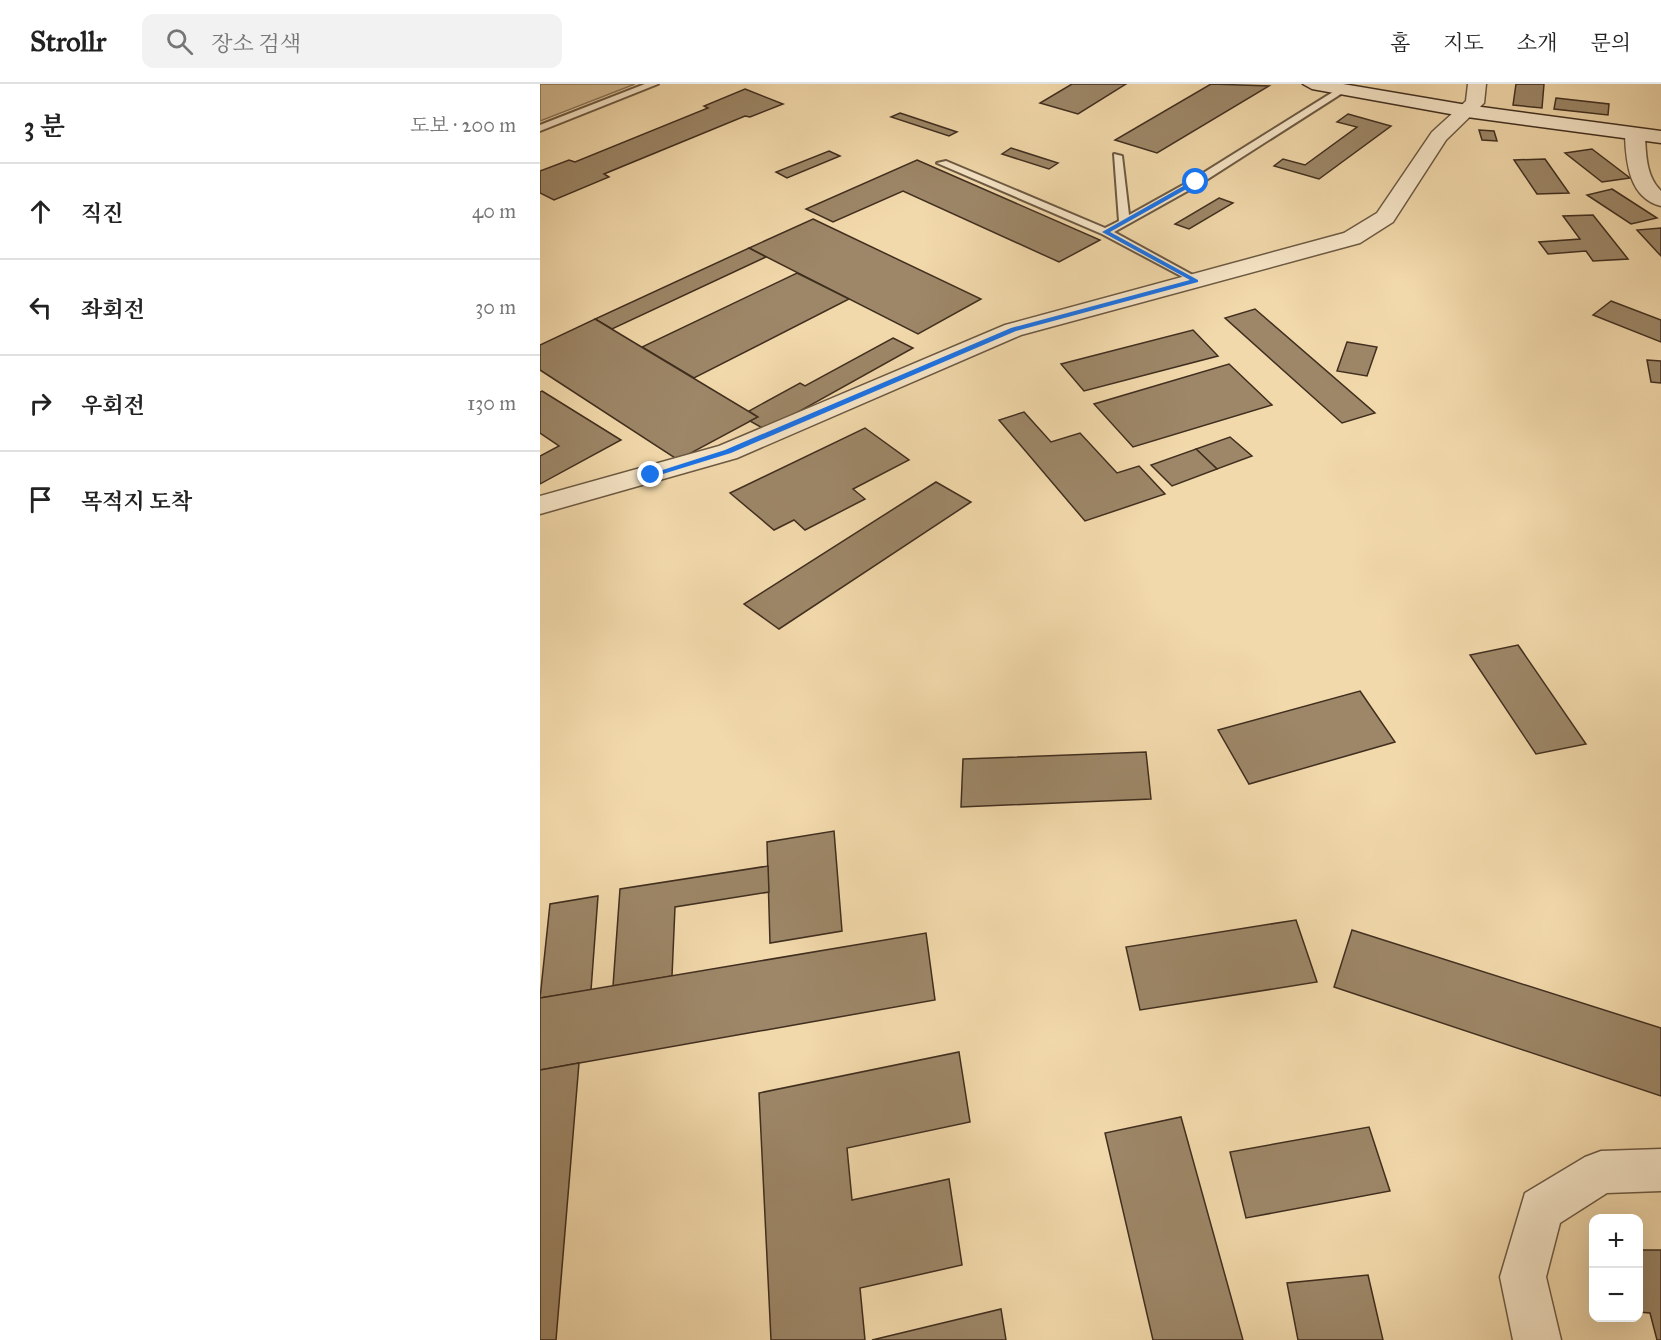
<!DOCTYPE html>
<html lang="ko">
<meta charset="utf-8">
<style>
:root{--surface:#fff;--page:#f2f2f2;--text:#222;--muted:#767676;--line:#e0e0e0}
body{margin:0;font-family:"IM FELL Great Primer","Noto Serif KR",serif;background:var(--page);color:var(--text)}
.controls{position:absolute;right:18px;bottom:18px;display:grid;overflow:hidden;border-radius:12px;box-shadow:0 6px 24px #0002}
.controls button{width:54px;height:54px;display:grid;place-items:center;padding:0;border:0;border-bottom:2px solid var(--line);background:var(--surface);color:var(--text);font:30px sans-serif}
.stop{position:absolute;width:18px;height:18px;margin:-14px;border:4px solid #1a73e8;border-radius:50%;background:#fff}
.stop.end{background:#1a73e8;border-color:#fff;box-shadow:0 2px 6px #0008}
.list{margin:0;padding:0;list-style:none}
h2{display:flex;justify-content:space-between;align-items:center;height:78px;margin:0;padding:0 24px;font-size:26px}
h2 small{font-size:20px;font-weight:400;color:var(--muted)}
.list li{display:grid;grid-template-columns:39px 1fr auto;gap:18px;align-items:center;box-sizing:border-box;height:96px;padding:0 24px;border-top:2px solid var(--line)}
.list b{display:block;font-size:22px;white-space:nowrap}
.list em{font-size:20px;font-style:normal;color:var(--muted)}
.icon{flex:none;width:33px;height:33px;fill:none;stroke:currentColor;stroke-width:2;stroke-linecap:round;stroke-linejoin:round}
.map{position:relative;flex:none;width:1121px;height:1256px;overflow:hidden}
header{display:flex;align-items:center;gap:36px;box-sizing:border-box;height:84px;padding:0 30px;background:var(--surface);border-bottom:2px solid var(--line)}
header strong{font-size:28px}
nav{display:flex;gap:33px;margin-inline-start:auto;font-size:21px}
.search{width:420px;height:54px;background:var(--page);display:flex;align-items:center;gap:15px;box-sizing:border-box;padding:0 21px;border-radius:12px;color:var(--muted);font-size:22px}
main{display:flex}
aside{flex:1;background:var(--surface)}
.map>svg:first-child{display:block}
.green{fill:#d4bc93;stroke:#8a7559;stroke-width:1.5}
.building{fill:#9d8768;stroke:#402e1f;stroke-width:1.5}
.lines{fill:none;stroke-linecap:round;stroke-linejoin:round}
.lane-casing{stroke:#6c5942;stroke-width:4}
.street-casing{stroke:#6c5942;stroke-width:3}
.secondary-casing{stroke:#402e1f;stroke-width:3}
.lane{fill:#f7e6c8;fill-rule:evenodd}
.street{fill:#f7e6c8;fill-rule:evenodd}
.secondary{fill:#f7e6c8;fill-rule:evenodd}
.route{fill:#1a73e8}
</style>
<header>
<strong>Strollr</strong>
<div class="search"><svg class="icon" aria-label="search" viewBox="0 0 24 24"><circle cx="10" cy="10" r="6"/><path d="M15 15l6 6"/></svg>장소 검색</div>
<nav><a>홈</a><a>지도</a><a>소개</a><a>문의</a></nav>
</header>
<main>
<aside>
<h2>3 분<small>도보 · 200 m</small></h2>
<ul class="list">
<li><svg class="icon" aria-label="ahead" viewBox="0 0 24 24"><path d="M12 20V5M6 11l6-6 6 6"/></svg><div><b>직진</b></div><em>40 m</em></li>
<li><svg class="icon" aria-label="left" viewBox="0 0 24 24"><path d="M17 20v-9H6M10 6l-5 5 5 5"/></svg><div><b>좌회전</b></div><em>30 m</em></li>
<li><svg class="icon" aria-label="right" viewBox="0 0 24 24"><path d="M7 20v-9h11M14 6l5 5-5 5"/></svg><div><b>우회전</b></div><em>130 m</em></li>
<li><svg class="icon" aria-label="arrive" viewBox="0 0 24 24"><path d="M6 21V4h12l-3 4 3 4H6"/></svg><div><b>목적지 도착</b></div></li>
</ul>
</aside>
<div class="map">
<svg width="1121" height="1256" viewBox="0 0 1121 1256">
<rect width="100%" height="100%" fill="#f2d9ab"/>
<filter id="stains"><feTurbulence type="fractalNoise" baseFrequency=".00333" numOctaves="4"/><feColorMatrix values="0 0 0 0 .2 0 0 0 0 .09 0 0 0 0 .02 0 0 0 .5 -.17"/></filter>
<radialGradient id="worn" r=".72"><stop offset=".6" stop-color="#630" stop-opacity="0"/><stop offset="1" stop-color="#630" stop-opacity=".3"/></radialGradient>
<!-- green -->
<path class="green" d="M0,0H95L0,37Z"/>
<!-- building -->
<g class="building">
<path d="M532,0H586L538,30L500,19Z"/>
<path d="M671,0L729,2L617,69L575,56Z"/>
<path d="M976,0H1004L1002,24L973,21Z"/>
<path d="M205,5L243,20L210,33L205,32L64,90L69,93L14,116L0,109V87L29,76L35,78L168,24L164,22Z"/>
<path d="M1016,14L1069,20L1068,31L1014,25Z"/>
<path d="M360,29L417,48L409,52L351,33Z"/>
<path d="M808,30L851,42L779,95L734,82L743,75L765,81L817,43L797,38Z"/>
<path d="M939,46L954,47L957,57L942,56Z"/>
<path d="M471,64L518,79L509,85L462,70Z"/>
<path d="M1052,65L1090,94L1062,98L1025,69Z"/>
<path d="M289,67L300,72L247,94L236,88Z"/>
<path d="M1005,75L1029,109L997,110L974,76Z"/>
<path d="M377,76L560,156L519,178L363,107L293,138L266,125Z"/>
<path d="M1072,105L1117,134L1091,140L1047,111Z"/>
<path d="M679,114L693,119L649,145L635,140Z"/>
<path d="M1053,131L1088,175L1053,177L1046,167L1008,170L999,158L1040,155L1023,132Z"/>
<path d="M273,135L441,215L378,250L209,164Z"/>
<path d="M1121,144V172L1097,146Z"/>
<path d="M209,164L226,173L72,245L55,235Z"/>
<path d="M257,189L309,215L154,294L102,263Z"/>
<path d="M1071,217L1121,236V258L1053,231Z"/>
<path d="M715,225L835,329L802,339L685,234Z"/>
<path d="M55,235L218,333L138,376L0,286V261Z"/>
<path d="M653,246L678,272L544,307L521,280Z"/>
<path d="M353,254L373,264L226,346L210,337L218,333L209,327L260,299L265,302Z"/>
<path d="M807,258L837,263L827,292L797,287Z"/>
<path d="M1107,276L1121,277V299L1111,298Z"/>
<path d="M689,280L732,321L593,363L554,320Z"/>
<path d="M2,307L81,356L0,400V372L19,362L0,349V308Z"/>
<path d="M484,328L511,358L540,349L577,389L599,382L625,410L545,437L459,336Z"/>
<path d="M325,344L369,376L313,405L325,415L265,446L254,436L234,446L190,409Z"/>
<path d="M690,353L712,372L677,385L656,365Z"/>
<path d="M656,365L677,385L632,402L611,381Z"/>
<path d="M396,398L431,418L239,545L204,520Z"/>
<path d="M978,561L1046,660L996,670L930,571Z"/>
<path d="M820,607L855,658L709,700L678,646Z"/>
<path d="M606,668L611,715L421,723L423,675Z"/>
<path d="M294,747L302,847L230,859L227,758Z"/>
<path d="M228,782L229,808L135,823L132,892L73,902L80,805Z"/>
<path d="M58,812L51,906L0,914L10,820Z"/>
<path d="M756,836L777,898L600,926L586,863Z"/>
<path d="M812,846L1121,944V1012L794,903Z"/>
<path d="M386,849L395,916L0,986V914Z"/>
<path d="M419,968L430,1038L307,1064L312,1116L409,1095L422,1181L320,1204L325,1256H231L219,1009Z"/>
<path d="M39,979L16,1256H0V986Z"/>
<path d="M641,1033L703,1256H613L565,1049Z"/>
<path d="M829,1043L850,1107L706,1134L690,1068Z"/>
<path d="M1098,1166H1121V1256H1117L1110,1229L1098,1228Z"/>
<path d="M828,1191L843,1256H758L747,1199Z"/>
<path d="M461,1225L466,1256H332Z"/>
</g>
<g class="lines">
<defs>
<g id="lane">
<path d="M105,0H118L0,47V41Z"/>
<path d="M801,3L806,6L804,8L660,100L574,148L660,195V199L656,200L562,150L397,79L406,77L565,144L579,137L574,70L582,72L589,131L652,96Z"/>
</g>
<g id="street">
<path d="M928,0H946L944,19L906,56L853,138L820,159L481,251L197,374L0,430V412L179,362L465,241L804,149L837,129L892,48L926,17Z"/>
<path d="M1095,45L1105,51C1106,71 1106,92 1121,107V122C1089,114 1086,78 1085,51Z"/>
<path d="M1121,1065V1107L1067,1109L1020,1139L1006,1193L1021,1256H973L960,1193L985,1109L1045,1073L1061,1067Z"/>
</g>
<path id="secondary" d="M763,0H803L927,21L1121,47V59L927,33L772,5Z"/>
</defs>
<!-- lane casing -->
<use href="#lane" class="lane-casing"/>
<!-- street casing -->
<use href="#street" class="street-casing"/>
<!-- secondary casing -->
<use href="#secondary" class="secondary-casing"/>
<!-- lane -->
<use href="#lane" class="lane"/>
<!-- street -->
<use href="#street" class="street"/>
<!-- secondary -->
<use href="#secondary" class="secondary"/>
</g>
<!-- route -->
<path class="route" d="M654,96L659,98L570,148L658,196V198L476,247L191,369L113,393L107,391L185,366L471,244L650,196L562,148Z"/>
<rect width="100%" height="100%" filter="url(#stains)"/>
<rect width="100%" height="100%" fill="url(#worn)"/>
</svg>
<div class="controls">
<button>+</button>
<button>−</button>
</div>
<div class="stop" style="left:656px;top:98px"></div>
<div class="stop end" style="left:111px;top:391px"></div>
</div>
</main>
